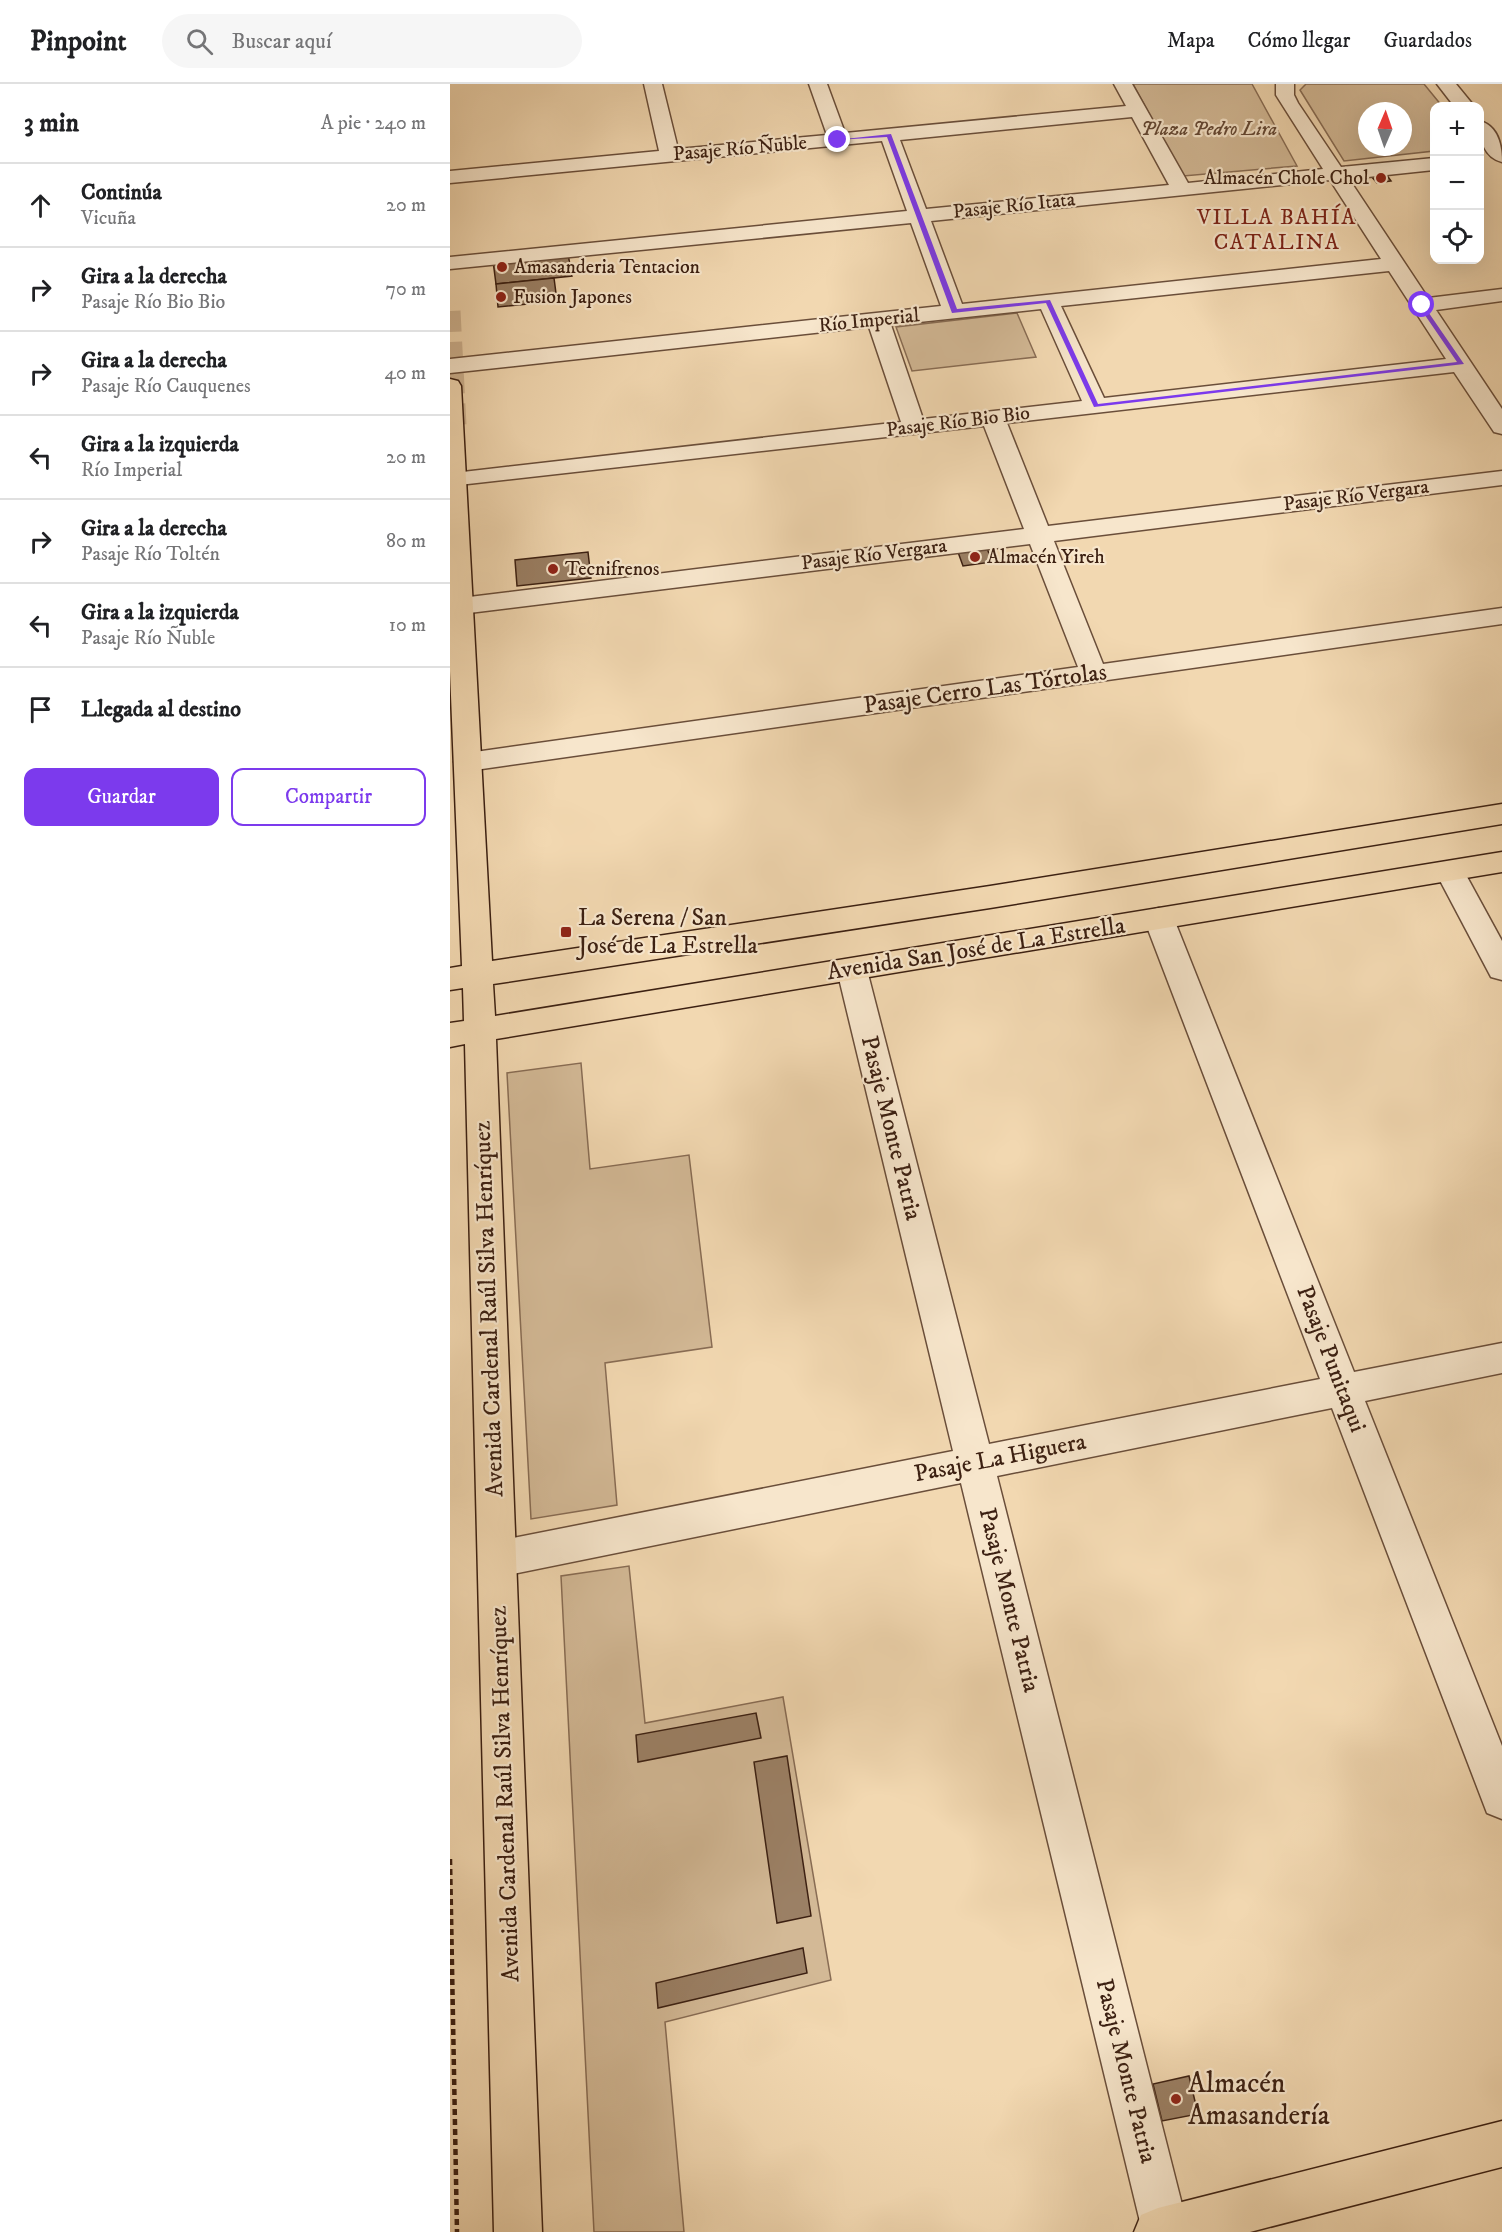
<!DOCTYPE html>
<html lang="es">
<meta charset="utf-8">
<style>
:root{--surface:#fff;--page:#f6f6f6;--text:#202124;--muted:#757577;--line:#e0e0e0;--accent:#7c3aed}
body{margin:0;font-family:"IM FELL DW Pica",serif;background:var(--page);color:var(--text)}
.controls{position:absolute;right:18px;top:18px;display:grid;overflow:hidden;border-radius:12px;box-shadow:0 6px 24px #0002}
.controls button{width:54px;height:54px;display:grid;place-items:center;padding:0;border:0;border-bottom:2px solid var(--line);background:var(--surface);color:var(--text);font:30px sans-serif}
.compass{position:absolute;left:908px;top:18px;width:54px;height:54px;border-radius:50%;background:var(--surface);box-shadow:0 6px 24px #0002;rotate:2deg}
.stop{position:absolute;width:18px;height:18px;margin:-14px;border:4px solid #7c3aed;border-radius:50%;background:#fff}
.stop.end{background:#7c3aed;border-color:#fff;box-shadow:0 2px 6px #0008}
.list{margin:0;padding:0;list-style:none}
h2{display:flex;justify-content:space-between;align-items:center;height:78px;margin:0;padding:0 24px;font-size:26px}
h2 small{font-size:20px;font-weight:400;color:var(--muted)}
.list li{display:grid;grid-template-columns:39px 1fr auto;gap:18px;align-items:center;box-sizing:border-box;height:84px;padding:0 24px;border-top:2px solid var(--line)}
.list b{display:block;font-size:22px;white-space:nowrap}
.list p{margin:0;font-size:20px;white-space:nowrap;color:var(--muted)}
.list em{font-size:20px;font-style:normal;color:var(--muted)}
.actions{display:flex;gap:12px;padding:18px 24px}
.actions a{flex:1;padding:14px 0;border:2px solid var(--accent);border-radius:12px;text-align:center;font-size:21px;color:var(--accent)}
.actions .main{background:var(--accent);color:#fff}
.icon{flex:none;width:33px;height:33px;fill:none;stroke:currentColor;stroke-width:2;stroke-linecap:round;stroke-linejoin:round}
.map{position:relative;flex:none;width:1052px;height:2148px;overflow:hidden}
header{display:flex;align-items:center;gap:36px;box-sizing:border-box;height:84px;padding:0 30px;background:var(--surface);border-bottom:2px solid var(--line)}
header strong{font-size:28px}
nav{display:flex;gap:33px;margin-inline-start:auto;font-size:21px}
.search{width:420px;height:54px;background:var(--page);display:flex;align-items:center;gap:15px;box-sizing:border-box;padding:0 21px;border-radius:33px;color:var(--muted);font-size:22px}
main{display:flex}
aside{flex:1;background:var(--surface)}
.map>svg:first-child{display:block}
.green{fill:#d3b996;stroke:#886c54;stroke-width:1.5;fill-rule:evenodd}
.building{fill:#9b8065;stroke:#3c2012;stroke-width:1.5}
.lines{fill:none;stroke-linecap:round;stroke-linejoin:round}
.highway-tunnel{stroke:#ceb391;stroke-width:21;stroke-dasharray:21 10;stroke-linecap:butt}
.minor-casing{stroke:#6a4e3a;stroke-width:3}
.major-casing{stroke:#3c2012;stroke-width:3}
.path{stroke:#3c2012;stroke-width:4.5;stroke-dasharray:6 4;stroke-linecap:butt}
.minor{fill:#f7e6cc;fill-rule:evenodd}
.major{fill:#f2d8b1;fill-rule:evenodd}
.route{fill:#7c3aed}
.poi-dot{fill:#8f2418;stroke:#f7e6cc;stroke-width:2}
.labels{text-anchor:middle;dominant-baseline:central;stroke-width:4.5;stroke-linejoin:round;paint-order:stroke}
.far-park-label{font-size:20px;font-style:italic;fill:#624633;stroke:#f7e6cc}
.far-street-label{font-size:20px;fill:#3c2012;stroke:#f7e6cc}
.far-poi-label{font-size:20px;fill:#3c2012;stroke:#f7e6cc;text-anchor:start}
.far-neighbourhood-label{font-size:22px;letter-spacing:1.5px;fill:#7a1f14;stroke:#f7e6cc}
.street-label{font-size:24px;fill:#3c2012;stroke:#f7e6cc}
.poi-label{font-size:24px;fill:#3c2012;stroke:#f7e6cc;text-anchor:start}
.near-poi-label{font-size:28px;fill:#3c2012;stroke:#f7e6cc;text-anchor:start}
</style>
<header>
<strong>Pinpoint</strong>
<div class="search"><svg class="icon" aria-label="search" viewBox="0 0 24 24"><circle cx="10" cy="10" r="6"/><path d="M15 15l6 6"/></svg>Buscar aquí</div>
<nav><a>Mapa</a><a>Cómo llegar</a><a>Guardados</a></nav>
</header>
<main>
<aside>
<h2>3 min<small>A pie · 240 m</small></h2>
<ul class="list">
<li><svg class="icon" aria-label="ahead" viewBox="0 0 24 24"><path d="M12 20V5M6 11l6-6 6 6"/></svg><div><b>Continúa</b><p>Vicuña</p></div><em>20 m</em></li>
<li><svg class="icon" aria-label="right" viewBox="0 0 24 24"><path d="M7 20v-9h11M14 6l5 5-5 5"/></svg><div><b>Gira a la derecha</b><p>Pasaje Río Bio Bio</p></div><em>70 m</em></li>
<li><svg class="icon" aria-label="right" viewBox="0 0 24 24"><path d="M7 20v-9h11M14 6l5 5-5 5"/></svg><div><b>Gira a la derecha</b><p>Pasaje Río Cauquenes</p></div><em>40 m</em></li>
<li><svg class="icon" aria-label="left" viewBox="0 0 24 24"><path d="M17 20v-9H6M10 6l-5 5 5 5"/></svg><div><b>Gira a la izquierda</b><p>Río Imperial</p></div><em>20 m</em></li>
<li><svg class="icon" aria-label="right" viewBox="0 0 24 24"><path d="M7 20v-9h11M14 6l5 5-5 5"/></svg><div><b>Gira a la derecha</b><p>Pasaje Río Toltén</p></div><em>80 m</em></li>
<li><svg class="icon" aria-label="left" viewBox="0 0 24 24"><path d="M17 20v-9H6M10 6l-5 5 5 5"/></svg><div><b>Gira a la izquierda</b><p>Pasaje Río Ñuble</p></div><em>10 m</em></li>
<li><svg class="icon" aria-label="arrive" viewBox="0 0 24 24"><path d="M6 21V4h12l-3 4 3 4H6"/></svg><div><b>Llegada al destino</b></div></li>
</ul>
<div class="actions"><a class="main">Guardar</a><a>Compartir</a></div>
</aside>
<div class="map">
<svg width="1052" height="2148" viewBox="0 0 1052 2148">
<rect width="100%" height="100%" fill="#f2d8b1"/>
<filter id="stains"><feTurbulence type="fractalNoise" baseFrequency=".00333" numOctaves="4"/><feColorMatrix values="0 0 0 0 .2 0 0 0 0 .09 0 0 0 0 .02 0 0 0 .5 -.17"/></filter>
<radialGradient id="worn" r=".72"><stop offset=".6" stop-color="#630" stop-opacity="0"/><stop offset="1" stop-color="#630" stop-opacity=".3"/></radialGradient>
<!-- green -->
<g class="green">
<path d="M683,0H802L847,82L733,92Z"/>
<path d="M856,0H974L992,22H984V67L894,77L850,6ZM917,27H953V63H917Z"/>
<path d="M567,229L586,273L462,287L446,243Z"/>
<path d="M131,979L140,1085L239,1071L262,1263L155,1279L167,1421L81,1435L57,989Z"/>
<path d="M179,1482L195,1639L333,1613L381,1896L215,1938L234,2148H144L111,1492Z"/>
</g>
<!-- building -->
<g class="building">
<path d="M936,90L941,97L927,99L921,92Z"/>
<path d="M118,170L122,192L46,200L43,177Z"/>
<path d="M104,194L107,217L48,223L46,200Z"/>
<path d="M537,464L542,478L513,482L508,468Z"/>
<path d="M138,468L141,494L67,502L65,476Z"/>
<path d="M306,1629L311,1654L188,1678L186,1651Z"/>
<path d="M337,1672L361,1832L327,1839L304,1678Z"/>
<path d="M353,1864L357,1889L208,1924L206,1899Z"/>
<path d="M739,1992L748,2030L712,2037L703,2000Z"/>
</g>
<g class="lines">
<!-- highway-tunnel -->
<path class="highway-tunnel" d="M0,227L6,341"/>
<defs>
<g id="minor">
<path d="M194,0H212L228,65L377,51L359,0H377L395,49L676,22L664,0H682L738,99L873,85L826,11V0H844V11L848,19L891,83L984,74V86L899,95L978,214L1052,205V217L986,226L1052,325V350L1044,348L1004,288L557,339L598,442L1052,387V401L604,457L653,580L1052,524V540L18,687L8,685L4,678L8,671L18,669L628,583L580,460L11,530L2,528L0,519L11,514L574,445L534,342L0,402V390L4,389L451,338L419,243L0,289V275L491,222L461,139L0,185V173L457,127L432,57L0,99V87L209,67ZM682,33L719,101L476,125L450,56ZM880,96L931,175L512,220L481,137ZM939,187L996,275L654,314L611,222ZM591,225L632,317L473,335L441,241Z"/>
<path d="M987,0H1006L1024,22H1004Z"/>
<path d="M1030,37C1048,42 1052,62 1052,78C1034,74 1028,53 1030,37Z"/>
<path d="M1000,777L1010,780L1052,857V896L1041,893L985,787L990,780Z"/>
<path d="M709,824L720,827L724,835L904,1288L1052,1259V1289L915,1317L1052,1662V1735L1037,1729L882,1324L547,1392L739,2148L692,2146L511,1399L48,1493L34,1488L29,1475L34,1462L48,1457L503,1367L387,886L391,878L402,875L413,878L417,886L539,1360L870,1295L694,835L698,827Z"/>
</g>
<g id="major">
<path d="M0,295L8,297L11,302L42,877L540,802L1052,720V740L540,824L43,900L45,932L1052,768V788L46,955L92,2148H44L15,960L0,963V939L14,937L13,904L0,906V884L12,882L0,587Z"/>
<path d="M1052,2037V2083L800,2148H684L691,2131L708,2124Z"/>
</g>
</defs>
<!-- minor casing -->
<use href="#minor" class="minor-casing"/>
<!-- major casing -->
<use href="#major" class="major-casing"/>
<!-- path -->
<path class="path" d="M0,1775L7,2148"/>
<!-- minor -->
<use href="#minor" class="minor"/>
<!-- major -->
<use href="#major" class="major"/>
</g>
<!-- route -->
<path class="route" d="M441,50L507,225L600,216L648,320L1007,278L968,221L972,219L1014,280L644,323L596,219L502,229L437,53L385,56Z"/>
<!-- markers -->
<g class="poi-dot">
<circle cx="931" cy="94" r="6"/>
<circle cx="52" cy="183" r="6"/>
<circle cx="51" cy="213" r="6"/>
<circle cx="525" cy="473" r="6"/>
<circle cx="103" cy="485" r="6"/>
<rect x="110" y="842" width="12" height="12" rx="3"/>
<circle cx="726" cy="2015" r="6"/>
</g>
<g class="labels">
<!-- far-park labels -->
<g class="far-park-label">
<text x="759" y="45">Plaza Pedro Lira</text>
</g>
<!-- far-street labels -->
<g class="far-street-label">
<text transform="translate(290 65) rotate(-5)">Pasaje Río Ñuble</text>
<text transform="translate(564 122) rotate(-6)">Pasaje Río Itata</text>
<text transform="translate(419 237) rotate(-6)">Río Imperial</text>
<text transform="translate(508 338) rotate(-7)">Pasaje Río Bio Bio</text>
<text transform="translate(906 412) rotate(-7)">Pasaje Río Vergara</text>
<text transform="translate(424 471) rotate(-7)">Pasaje Río Vergara</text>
</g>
<!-- far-poi labels -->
<g class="far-poi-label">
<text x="919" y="94" text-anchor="end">Almacén Chole Chol</text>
<text x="64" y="183">Amasanderia Tentacion</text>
<text x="63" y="213">Fusion Japones</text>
<text x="537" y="473">Almacén Yireh</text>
<text x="115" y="485">Tecnifrenos</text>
</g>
<!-- far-neighbourhood labels -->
<g class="far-neighbourhood-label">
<text x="827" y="133">VILLA BAHÍA<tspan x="827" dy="25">CATALINA</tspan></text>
</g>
<!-- street labels -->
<g class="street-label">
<text transform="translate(535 605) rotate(-8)">Pasaje Cerro Las Tórtolas</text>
<text transform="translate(526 865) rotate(-9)">Avenida San José de La Estrella</text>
<text transform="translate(441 1044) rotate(76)">Pasaje Monte Patria</text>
<text transform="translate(39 1225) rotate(-92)">Avenida Cardenal Raúl Silva Henríquez</text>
<text transform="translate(881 1275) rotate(69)">Pasaje Punitaqui</text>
<text transform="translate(550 1374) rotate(-11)">Pasaje La Higuera</text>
<text transform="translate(559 1516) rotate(76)">Pasaje Monte Patria</text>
<text transform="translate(55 1710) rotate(-92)">Avenida Cardenal Raúl Silva Henríquez</text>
<text transform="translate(676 1987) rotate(76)">Pasaje Monte Patria</text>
</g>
<!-- poi labels -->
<g class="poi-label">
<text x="128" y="834">La Serena / San<tspan x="128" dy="28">José de La Estrella</tspan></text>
</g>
<!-- near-poi labels -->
<g class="near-poi-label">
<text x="738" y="1999">Almacén<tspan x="738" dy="32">Amasandería</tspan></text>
</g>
</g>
<rect width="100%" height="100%" filter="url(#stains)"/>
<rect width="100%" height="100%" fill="url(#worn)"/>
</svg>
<div class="controls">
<button>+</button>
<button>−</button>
<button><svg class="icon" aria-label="locate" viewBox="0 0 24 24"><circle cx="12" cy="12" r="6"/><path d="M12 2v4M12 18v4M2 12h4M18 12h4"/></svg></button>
</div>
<svg class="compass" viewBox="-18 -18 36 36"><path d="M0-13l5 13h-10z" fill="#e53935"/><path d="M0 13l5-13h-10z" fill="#757577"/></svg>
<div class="stop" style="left:972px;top:221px"></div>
<div class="stop end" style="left:388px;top:56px"></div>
</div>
</main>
